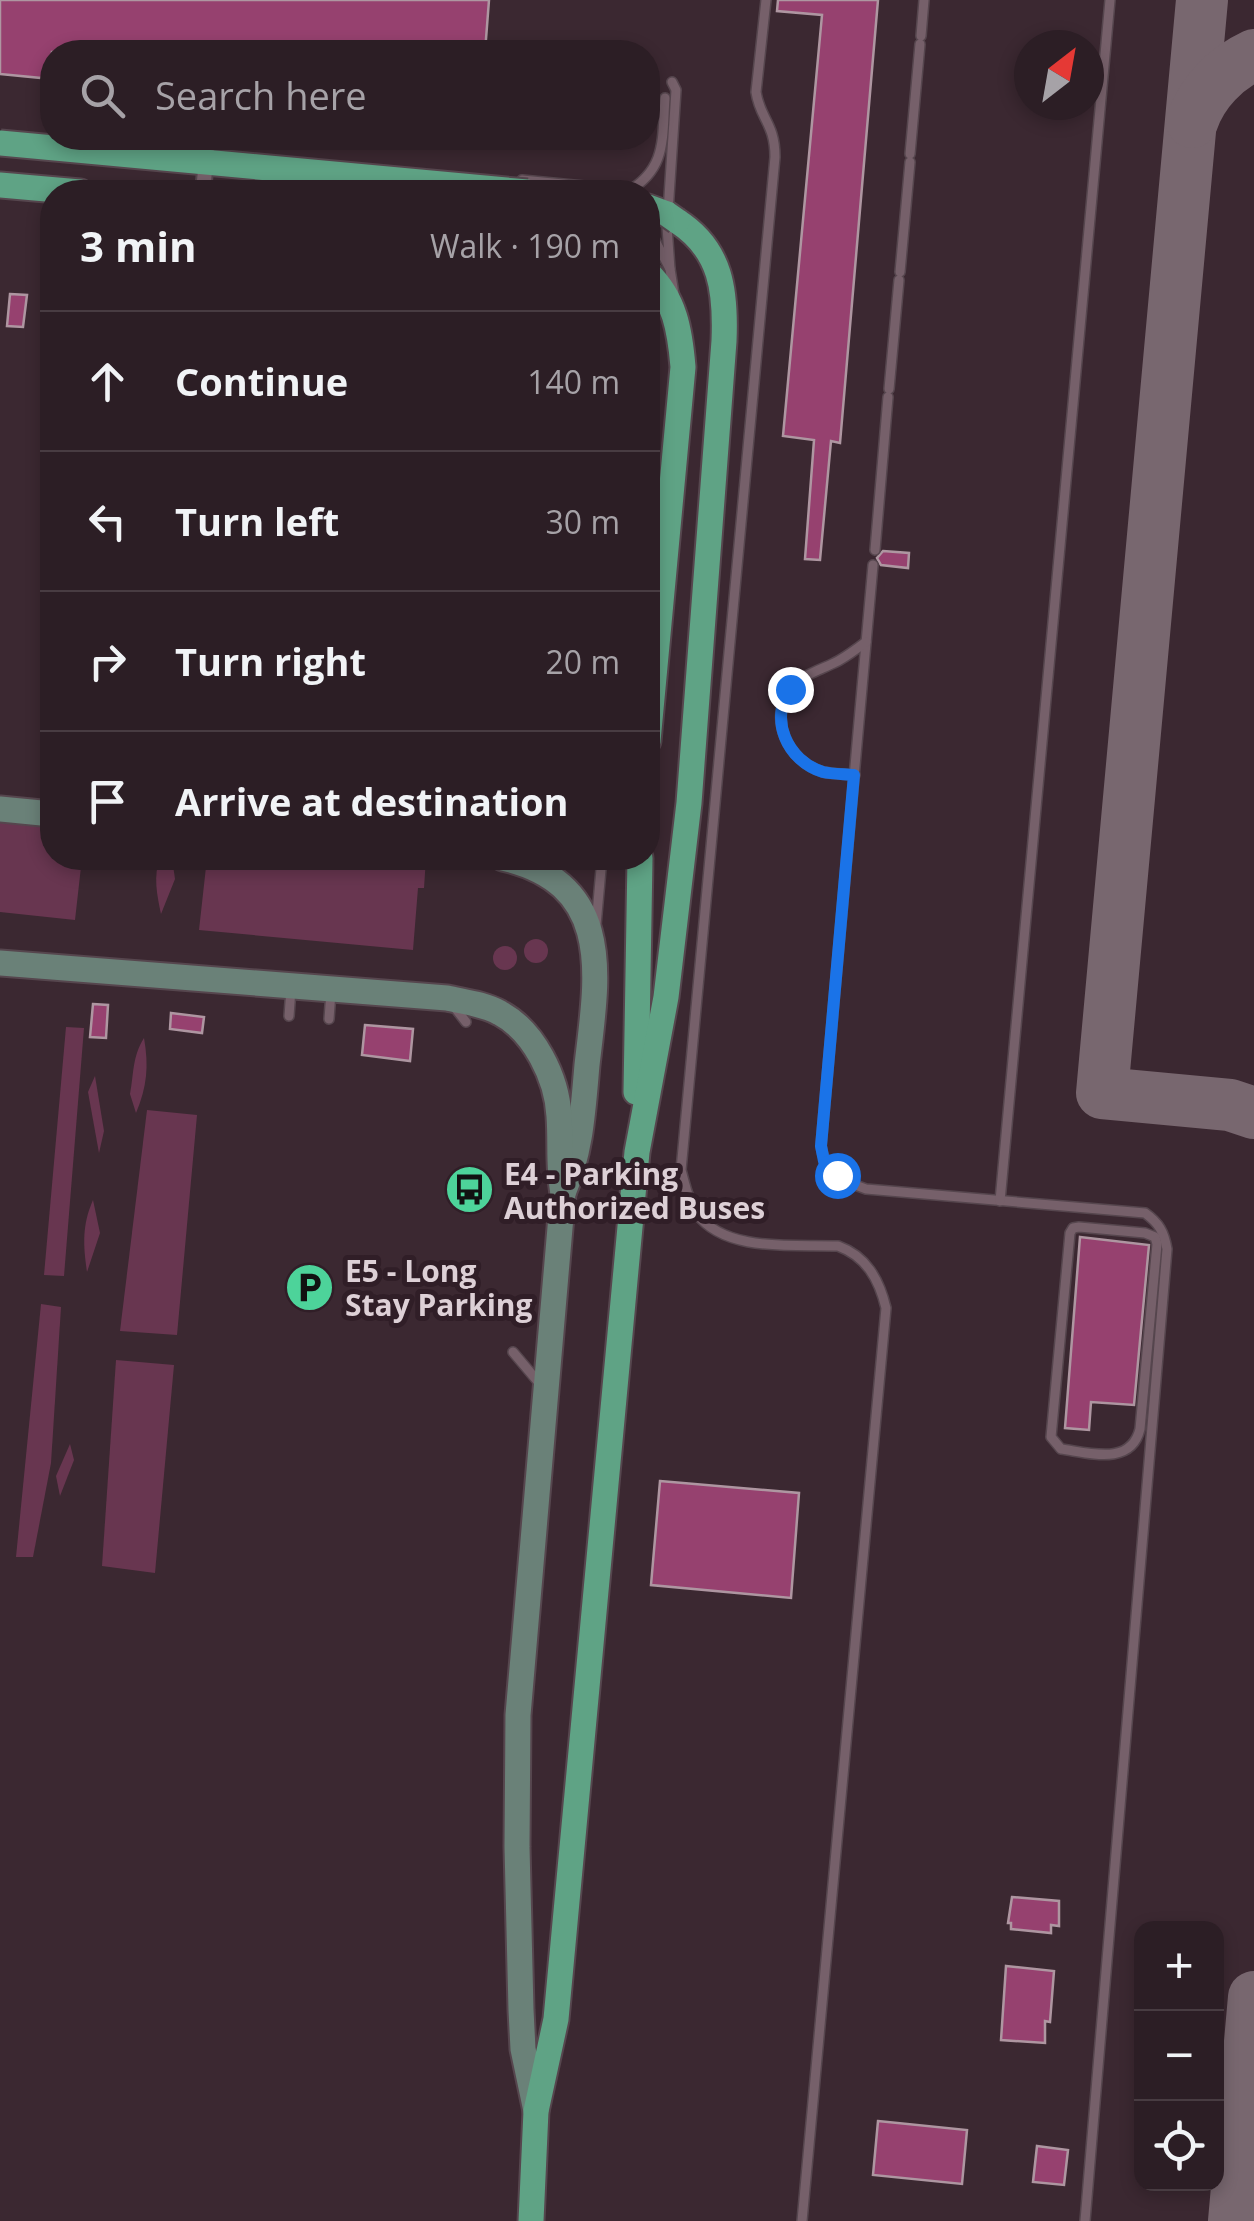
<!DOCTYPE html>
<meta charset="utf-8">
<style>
:root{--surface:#2c1e25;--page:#34272d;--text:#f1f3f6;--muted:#a6a2a7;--line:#483c42}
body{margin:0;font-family:"Open Sans",sans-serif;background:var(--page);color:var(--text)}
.controls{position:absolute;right:30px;bottom:30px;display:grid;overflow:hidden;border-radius:20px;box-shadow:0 5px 15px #0003}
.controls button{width:90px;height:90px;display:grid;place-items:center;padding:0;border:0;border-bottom:2px solid var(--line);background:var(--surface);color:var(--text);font:50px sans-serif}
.compass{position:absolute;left:1014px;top:30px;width:90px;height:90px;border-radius:50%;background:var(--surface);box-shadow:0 5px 15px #0003;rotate:31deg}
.stop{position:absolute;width:30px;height:30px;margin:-22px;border:8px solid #1a73e8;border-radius:50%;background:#fff}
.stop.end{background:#1a73e8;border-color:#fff;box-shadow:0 2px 10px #0008}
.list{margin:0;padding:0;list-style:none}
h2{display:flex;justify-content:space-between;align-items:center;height:130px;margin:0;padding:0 40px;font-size:42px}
h2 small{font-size:32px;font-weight:400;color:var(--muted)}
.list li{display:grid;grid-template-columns:65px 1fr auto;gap:30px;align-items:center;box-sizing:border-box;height:140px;padding:0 40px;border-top:2px solid var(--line)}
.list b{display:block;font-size:38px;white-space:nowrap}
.list em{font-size:32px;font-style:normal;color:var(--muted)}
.icon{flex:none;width:55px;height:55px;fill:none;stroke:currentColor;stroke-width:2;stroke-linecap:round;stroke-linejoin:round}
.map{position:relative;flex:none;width:1254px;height:2221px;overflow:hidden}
.search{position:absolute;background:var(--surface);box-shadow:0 5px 15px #0003;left:40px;top:40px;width:620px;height:110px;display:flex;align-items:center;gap:25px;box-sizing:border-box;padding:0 35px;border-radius:40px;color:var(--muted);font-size:38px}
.panel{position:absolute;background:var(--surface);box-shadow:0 5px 15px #0003;left:40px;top:180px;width:620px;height:690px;border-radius:40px}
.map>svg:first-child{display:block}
.green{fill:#683650}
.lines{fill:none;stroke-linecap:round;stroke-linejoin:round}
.taxiway{stroke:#78676f;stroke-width:52}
.building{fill:#96416f;stroke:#ae96a1;stroke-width:2.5}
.service-casing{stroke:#56464e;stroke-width:12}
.secondary-casing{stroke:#56464e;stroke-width:29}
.primary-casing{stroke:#56464e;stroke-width:29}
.service{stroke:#76606a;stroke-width:9}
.secondary{stroke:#6a8178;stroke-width:25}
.primary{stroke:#5fa385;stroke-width:25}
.pedestrian-bridge-casing{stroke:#56464e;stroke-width:18;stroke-linecap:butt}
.primary-bridge-casing{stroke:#56464e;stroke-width:29;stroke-linecap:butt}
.pedestrian-bridge{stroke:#76606a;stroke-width:14}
.primary-bridge{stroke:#5fa385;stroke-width:25}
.route{stroke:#1a73e8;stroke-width:12}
.labels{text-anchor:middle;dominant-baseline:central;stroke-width:10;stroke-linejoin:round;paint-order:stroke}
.poi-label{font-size:30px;font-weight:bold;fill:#ddd0d6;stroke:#301e27;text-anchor:start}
</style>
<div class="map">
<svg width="1254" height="2221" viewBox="0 0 1254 2221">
<rect width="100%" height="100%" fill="#3b2831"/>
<!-- green -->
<g class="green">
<path d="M0,820L52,824V858H82L75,920L0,912Z"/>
<path d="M160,858H172L175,879L161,914C157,895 153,876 160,858Z"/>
<path d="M207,858H426L424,888H418L413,950L199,930Z"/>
<circle cx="536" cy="951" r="12"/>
<circle cx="505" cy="958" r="12"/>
<path d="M66,1027L84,1028L64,1276L44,1275Z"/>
<path d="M144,1038C149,1066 147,1087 136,1113L130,1094C134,1074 132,1057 144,1038Z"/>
<path d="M95,1076L104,1131L99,1153L88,1092Z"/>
<path d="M147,1110L197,1115L177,1335L120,1331Z"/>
<path d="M93,1200L100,1233L87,1272C83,1245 82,1225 93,1200Z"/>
<path d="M41,1304L61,1307L51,1463L33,1557H16Z"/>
<path d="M116,1360L174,1365L155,1573L102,1566Z"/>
<path d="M70,1444L74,1460L60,1496L56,1476Z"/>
</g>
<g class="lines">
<!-- taxiway -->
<g class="taxiway">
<path d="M1202,0L1102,1093L1230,1105L1254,1113"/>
<path d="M1192,122C1202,92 1226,68 1254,55"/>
<path d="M1234,2221L1254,1997"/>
</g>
</g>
<!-- building -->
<g class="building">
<path d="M0,0H489L485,52H52V79L0,74Z"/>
<path d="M778,0H878L840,443L831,441L820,560L805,559L814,440L783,436L822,15L777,11Z"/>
<path d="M10,294L27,295L23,327L7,326Z"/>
<path d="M883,551L909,553L908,568L881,565L877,558Z"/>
<path d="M93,1004L108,1005L106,1038L90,1037Z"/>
<path d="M171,1013L204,1017L202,1033L170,1029Z"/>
<path d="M365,1025L413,1029L410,1061L362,1055Z"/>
<path d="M1080,1237L1149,1245L1134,1405L1091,1402L1089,1430L1065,1428Z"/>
<path d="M660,1481L799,1493L791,1598L651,1585Z"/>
<path d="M1012,1897L1059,1901V1926L1051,1925V1933L1011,1929V1923H1008Z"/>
<path d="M1006,1966L1054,1971L1050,2022L1045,2021V2043L1001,2040Z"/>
<path d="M878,2121L967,2130L962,2184L873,2175Z"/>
<path d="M1037,2146L1068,2150L1064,2185L1033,2182Z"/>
</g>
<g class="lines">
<defs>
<g id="service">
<path d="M766,0L756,92C760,119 775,123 775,157L681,1170C685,1184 688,1201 697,1214C726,1253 795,1244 838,1246C866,1256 879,1279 886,1308L802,2221"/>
<path d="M921,36L924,0"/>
<path d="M910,154L920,44"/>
<path d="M522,180L594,187L613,192"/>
<path d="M627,192C667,169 662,139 665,98"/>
<path d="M648,227L670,269L674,294"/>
<path d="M670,269L667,227L676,90L672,82"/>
<path d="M900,272L910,162"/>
<path d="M889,389L899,280"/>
<path d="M875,550L888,397"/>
<path d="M873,565L821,1146C824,1170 844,1182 866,1189L1145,1213C1159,1223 1164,1232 1167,1249L1085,2221"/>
<path d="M855,775C845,774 833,774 823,772C787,762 766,714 793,686C805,674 820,670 834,663C845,658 856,649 866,642"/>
<path d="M596,925L602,858"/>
<path d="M452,1004L466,1022"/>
<path d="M289,1016L291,989"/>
<path d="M329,1019L331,992"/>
<path d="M1000,1201L1110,0"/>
<path d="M1079,1227L1145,1233L1155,1237L1157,1244L1140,1429C1131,1466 1090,1453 1061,1449L1051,1437L1070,1233L1073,1228Z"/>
<path d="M513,1352L540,1384"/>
</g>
<g id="secondary">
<path d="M0,809L52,814"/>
<path d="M503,858C616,884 597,978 587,1065C583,1110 581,1152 563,1193"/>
<path d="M0,963L447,998C465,1002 484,1004 500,1013C534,1031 557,1078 559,1116C561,1143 558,1167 563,1193L518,1715L517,1847L521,2010L523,2049L536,2111"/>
</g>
<g id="primary">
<path d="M0,185L80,192"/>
<path d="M648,207L667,214"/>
<path d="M648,273C675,299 680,331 683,367L648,741"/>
<path d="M636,1092L640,858"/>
<path d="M531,2221L536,2111L556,2019L637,1152L666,997L689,803L724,341C726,292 722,250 677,221"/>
</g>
</defs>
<!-- service casing -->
<use href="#service" class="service-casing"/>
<!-- secondary casing -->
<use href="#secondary" class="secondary-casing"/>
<!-- primary casing -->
<use href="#primary" class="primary-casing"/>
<!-- service -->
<use href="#service" class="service"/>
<!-- secondary -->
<use href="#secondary" class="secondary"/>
<!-- primary -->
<use href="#primary" class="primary"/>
<defs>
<path id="pedestrian-bridge" d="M203,192L208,138"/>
<g id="primary-bridge">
<path d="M0,143L527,192"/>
<path d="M667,214L677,221"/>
</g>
</defs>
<!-- pedestrian-bridge casing -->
<use href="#pedestrian-bridge" class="pedestrian-bridge-casing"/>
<!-- primary-bridge casing -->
<use href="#primary-bridge" class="primary-bridge-casing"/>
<!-- pedestrian-bridge -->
<use href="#pedestrian-bridge" class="pedestrian-bridge"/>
<!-- primary-bridge -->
<use href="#primary-bridge" class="primary-bridge"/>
</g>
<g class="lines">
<!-- route -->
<path class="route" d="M790,689C769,719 787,761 823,772C832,774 844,774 854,775L821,1146L824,1161L837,1175"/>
</g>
<!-- icons -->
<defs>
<symbol id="bus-disc" viewBox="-11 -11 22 22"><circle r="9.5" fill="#4dd39a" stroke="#301e27"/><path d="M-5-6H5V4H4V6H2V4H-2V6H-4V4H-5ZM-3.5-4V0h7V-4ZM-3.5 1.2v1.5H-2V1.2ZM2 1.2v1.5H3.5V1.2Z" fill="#111"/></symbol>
<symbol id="parking-disc" viewBox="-11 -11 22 22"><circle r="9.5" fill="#4dd39a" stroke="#301e27"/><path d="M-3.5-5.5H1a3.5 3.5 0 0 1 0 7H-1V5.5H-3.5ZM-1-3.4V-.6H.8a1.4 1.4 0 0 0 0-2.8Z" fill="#111"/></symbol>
</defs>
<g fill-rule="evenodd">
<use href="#bus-disc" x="442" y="1162" width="55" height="55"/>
<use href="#parking-disc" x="282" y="1260" width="55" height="55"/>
</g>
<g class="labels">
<!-- poi labels -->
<g class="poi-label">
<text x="504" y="1173">E4 - Parking<tspan x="504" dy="34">Authorized Buses</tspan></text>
<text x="345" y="1270">E5 - Long<tspan x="345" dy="34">Stay Parking</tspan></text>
</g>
</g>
</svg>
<div class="controls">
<button>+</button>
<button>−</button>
<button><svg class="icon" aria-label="locate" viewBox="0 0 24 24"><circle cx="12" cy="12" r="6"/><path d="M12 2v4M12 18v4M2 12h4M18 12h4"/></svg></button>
</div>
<svg class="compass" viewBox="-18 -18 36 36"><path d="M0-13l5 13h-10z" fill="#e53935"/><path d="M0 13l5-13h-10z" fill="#a6a2a7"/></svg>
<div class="stop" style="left:837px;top:1175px"></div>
<div class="stop end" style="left:790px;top:689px"></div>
<div class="search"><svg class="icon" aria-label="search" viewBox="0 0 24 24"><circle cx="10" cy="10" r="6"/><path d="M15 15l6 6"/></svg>Search here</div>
<section class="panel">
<h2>3 min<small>Walk · 190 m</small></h2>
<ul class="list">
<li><svg class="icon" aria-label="ahead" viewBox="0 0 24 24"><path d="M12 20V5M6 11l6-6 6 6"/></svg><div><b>Continue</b></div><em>140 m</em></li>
<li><svg class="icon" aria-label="left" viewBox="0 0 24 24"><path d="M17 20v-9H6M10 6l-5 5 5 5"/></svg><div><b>Turn left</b></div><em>30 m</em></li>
<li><svg class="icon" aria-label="right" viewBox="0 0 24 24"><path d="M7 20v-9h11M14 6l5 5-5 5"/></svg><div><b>Turn right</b></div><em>20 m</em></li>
<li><svg class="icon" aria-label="arrive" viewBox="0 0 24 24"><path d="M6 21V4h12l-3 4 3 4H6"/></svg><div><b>Arrive at destination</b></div></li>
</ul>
</section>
</div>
